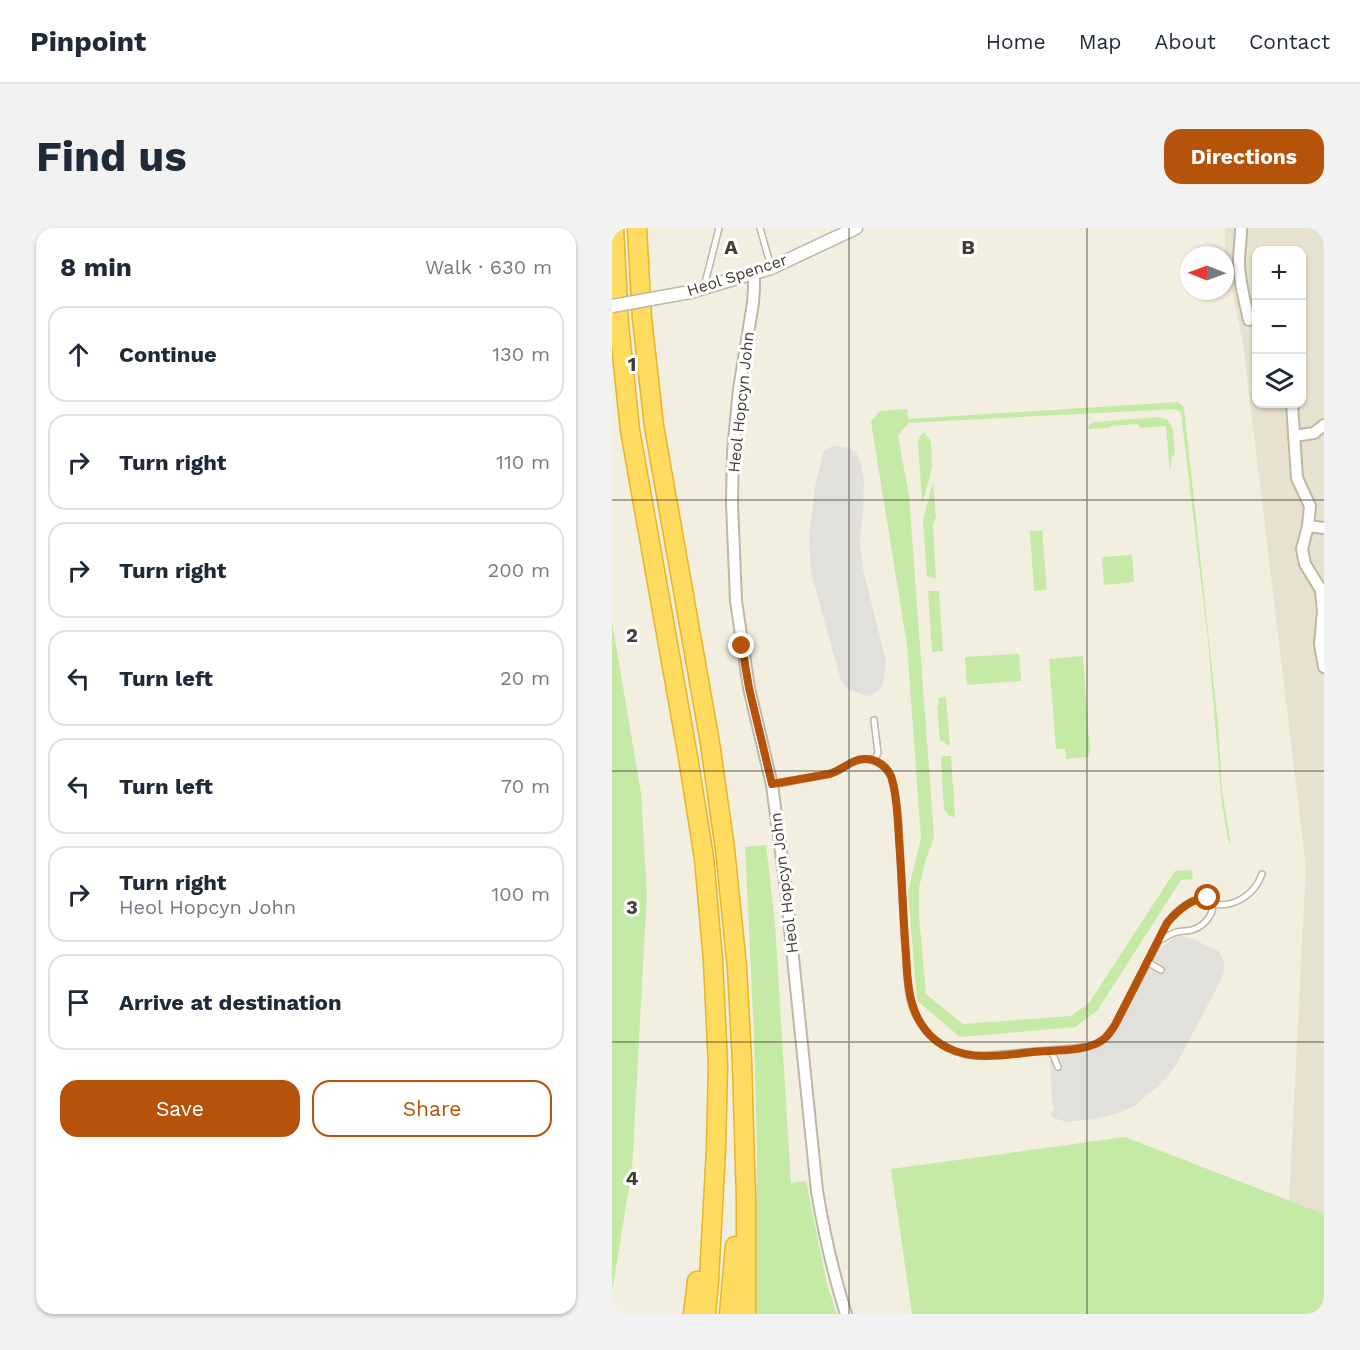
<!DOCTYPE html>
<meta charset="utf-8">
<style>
:root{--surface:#fff;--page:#f2f2f3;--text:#1f2937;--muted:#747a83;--line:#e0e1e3;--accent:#b45309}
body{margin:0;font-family:"Work Sans",sans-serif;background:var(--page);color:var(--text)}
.controls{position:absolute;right:18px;top:18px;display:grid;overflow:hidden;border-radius:12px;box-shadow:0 2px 4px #0004}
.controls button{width:54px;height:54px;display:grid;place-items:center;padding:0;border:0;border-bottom:2px solid var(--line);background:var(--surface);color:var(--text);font:30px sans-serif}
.compass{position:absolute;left:568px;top:18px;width:54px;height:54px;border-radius:50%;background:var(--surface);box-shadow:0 2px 4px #0004;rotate:271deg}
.stop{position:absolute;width:18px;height:18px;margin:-14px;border:4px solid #b45309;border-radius:50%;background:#fff}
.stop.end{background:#b45309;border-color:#fff;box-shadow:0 2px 6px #0008}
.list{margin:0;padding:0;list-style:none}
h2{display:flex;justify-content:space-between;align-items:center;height:78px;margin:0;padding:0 24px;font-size:26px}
h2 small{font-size:20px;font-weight:400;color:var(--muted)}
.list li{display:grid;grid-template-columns:39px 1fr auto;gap:18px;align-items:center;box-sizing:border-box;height:96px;margin:0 12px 12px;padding:0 12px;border:2px solid var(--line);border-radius:18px}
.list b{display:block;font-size:22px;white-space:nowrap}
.list p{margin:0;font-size:20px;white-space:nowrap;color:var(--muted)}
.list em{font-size:20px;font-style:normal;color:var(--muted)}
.actions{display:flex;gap:12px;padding:18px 24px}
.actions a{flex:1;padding:14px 0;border:2px solid var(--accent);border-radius:18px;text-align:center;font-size:21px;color:var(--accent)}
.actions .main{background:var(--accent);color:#fff}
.icon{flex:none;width:33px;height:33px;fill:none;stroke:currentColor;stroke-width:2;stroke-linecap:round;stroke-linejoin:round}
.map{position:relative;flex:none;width:712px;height:1086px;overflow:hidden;border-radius:18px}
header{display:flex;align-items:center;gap:36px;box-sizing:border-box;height:84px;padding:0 30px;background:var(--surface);border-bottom:2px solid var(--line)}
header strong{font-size:28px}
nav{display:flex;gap:33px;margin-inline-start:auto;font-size:21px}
.intro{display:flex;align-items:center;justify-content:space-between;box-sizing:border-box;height:144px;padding:0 36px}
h1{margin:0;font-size:42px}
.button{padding:15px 27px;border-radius:18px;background:var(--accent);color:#fff;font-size:21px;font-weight:700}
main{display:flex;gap:36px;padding:0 36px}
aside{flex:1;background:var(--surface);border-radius:18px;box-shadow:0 2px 4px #0004}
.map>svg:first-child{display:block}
.residential{fill:#e6e2cf;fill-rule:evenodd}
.green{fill:#c4eaa6}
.parking{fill:#e2e0db}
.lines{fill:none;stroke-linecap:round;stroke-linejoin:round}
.service-casing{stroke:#bdb8a4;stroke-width:8}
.minor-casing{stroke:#bdb8a4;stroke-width:14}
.tertiary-casing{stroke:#bdb8a4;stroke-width:15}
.motorway-casing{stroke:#e7b527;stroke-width:21}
.service{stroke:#fff;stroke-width:5}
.minor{stroke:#fff;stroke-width:10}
.tertiary{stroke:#fff;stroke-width:12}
.motorway{stroke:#ffdc5f;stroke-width:18}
.tertiary-bridge-casing{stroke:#bdb8a4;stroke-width:15;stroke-linecap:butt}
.tertiary-bridge{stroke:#fff;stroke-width:12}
.route{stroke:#b45309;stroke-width:8}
.grid{fill:none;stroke:#433e32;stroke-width:1.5;stroke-opacity:0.55}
.labels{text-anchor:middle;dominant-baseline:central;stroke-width:6;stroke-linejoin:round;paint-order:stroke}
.street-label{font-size:16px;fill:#433e32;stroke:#fff}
.grid-label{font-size:20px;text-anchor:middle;font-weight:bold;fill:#433e32;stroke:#fff;stroke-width:6;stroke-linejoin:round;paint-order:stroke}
</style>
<header>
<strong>Pinpoint</strong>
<nav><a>Home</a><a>Map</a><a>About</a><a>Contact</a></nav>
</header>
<div class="intro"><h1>Find us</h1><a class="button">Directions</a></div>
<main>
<aside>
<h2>8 min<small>Walk · 630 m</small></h2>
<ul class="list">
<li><svg class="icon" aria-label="ahead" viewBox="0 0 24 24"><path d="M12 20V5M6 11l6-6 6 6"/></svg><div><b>Continue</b></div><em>130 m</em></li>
<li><svg class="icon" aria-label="right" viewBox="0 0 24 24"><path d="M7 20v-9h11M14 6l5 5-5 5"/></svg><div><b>Turn right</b></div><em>110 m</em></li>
<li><svg class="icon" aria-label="right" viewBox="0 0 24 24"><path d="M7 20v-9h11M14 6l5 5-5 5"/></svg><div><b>Turn right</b></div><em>200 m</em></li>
<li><svg class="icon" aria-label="left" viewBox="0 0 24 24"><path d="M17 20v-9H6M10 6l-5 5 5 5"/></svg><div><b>Turn left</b></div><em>20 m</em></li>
<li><svg class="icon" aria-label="left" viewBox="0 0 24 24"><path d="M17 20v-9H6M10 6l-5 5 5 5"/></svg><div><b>Turn left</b></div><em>70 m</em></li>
<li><svg class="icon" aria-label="right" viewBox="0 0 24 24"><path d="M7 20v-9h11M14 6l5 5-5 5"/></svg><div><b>Turn right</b><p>Heol Hopcyn John</p></div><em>100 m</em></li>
<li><svg class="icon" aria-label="arrive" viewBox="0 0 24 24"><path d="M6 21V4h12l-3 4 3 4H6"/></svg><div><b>Arrive at destination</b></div></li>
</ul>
<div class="actions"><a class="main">Save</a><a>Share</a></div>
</aside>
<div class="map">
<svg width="712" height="1086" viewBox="0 0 712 1086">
<rect width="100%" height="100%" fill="#f2efe1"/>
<!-- residential -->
<path class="residential" d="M613,0H712V986L677,972L694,639L631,116L613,27ZM644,22H690V176H644Z"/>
<!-- green -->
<g class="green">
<path d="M566,174L572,179L606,497L610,563L619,617L616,611L610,576L596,412L569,185L564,181L296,195L286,208L297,267L322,609L313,634L307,660V689L314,766L351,796L459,788L477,775L563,643L580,642L581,651L569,652L485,783L463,799L348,809L305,773L296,663L309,611L295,417L259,194L268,183L295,181L296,191Z"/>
<path d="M546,189L555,191L561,201L563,226L560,229L558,244L554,198L529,200L525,196L499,198L497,200L476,201L478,196L483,194Z"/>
<path d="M312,204L319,214L320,239L311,274H310L306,213L308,208Z"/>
<path d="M321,254L324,289L321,296L324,351L315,348L311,292Z"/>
<path d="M430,302L435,362L422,363L418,303Z"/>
<path d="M520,327L522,354L492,357L490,329Z"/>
<path d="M316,363H327L331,423L320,424Z"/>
<path d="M0,394L29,565L35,665L20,941L0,1064Z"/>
<path d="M407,426L409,453L355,457L353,429Z"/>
<path d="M471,428L478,524L476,529L454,531L453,521H444L437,431Z"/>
<path d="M334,469L338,518L328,512L325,477H327L326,470Z"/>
<path d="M330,528H339L343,589L337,588L332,581L329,532L330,531Z"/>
<path d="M154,617L163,696L179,955L194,953L215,1056L225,1086H142L145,926L142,807L133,619Z"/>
<path d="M513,909L712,986V1086H300L279,941Z"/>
</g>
<!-- parking -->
<g class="parking">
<path d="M221,218L238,220L244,224L249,237L252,253L251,284L248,314L251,341L274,434L272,450L269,460L260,467L254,468L236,461L229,453L199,344L198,333L197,308L203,259L212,222Z"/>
<path d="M570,708L579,710L606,723L611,730L612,737V744L608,754L565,835L555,849L542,862L523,877L508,885L481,891L454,894L442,890L438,887L443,880L440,872L438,834L441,831L451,826L475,823L483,821L495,813L507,799L535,742L551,718L563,709Z"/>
</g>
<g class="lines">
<defs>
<g id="service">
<path d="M148,0L159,39"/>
<path d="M92,59L107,0"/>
<path d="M262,492L266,525L262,533"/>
<path d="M160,557L217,546C231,542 243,528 259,532C268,534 275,540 279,549C286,570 287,600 288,622C290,659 291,696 294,732C295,747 295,763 300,778C310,807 335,826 365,828L475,819L484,816L492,811L503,797L547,713C553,709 558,706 565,704C570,703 575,703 580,702C592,698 605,685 599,672C583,666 564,682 555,695C551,701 549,707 547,713"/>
<path d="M601,676C623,680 643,666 650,646"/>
<path d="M535,734L549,742"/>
<path d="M436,823L441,827L446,839"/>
</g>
<g id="minor">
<path d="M629,0C629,12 627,23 627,34C627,54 633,73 637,92"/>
<path d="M142,45V60L141,75L127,161L121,224L120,275L124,373L137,460L160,557L174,661L205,963C212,1005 221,1045 234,1086"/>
<path d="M680,176L685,250L698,278L696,298L690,321L693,336L709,362L711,383L708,416L712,439"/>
<path d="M682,208L702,205L712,197"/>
<path d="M696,298L712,300"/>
</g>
<path id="tertiary" d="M78,64L159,40L244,0"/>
<g id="motorway">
<path d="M2,0L7,97L18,202L76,529L92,630L101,732L106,837L104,921L97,1052L94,1086"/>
<path d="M25,0L30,90L42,198L98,515L113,621L125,739L130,833L134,972V1086"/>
<path d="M81,1086L85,1053"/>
<path d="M117,1086L123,1018"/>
</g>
</defs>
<!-- service casing -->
<use href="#service" class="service-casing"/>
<!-- minor casing -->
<use href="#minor" class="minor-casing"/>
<!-- tertiary casing -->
<use href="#tertiary" class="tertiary-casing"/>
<!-- motorway casing -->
<use href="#motorway" class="motorway-casing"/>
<!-- service -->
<use href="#service" class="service"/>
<!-- minor -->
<use href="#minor" class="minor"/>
<!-- tertiary -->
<use href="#tertiary" class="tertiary"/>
<!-- motorway -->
<use href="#motorway" class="motorway"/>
<defs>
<path id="tertiary-bridge" d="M0,78L78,64"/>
</defs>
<!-- tertiary-bridge casing -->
<use href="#tertiary-bridge" class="tertiary-bridge-casing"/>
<!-- tertiary-bridge -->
<use href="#tertiary-bridge" class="tertiary-bridge"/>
</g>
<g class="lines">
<!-- route -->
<path class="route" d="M130,418L137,460L160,556L217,546C230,543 240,530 254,531C265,531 275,539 279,548C285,565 286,593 287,612C290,650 291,688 294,726C295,742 295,759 300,775C305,794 318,812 336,820C362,833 393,827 421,824C442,822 476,824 492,811C497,807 500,802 503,797L555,695C565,683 579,670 596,670"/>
</g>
<!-- grid -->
<path class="grid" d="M237,0V1086M475,0V1086M0,272H712M0,543H712M0,814H712"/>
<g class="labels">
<!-- street labels -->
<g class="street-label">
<text transform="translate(125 47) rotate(-18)">Heol Spencer</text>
<text transform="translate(129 174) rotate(-84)">Heol Hopcyn John</text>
<text transform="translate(172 655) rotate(-97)">Heol Hopcyn John</text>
</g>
</g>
<g class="grid-label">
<text x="119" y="26">A</text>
<text x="356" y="26">B</text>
<text x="20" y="143">1</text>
<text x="20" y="414">2</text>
<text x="20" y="686">3</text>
<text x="20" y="957">4</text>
</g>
</svg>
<div class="controls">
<button>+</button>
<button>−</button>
<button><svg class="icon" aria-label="layers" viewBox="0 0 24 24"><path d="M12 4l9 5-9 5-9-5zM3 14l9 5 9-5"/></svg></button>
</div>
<svg class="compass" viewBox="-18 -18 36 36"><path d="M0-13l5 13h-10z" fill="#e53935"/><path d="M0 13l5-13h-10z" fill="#747a83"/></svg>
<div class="stop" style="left:596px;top:670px"></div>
<div class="stop end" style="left:130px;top:418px"></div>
</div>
</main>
